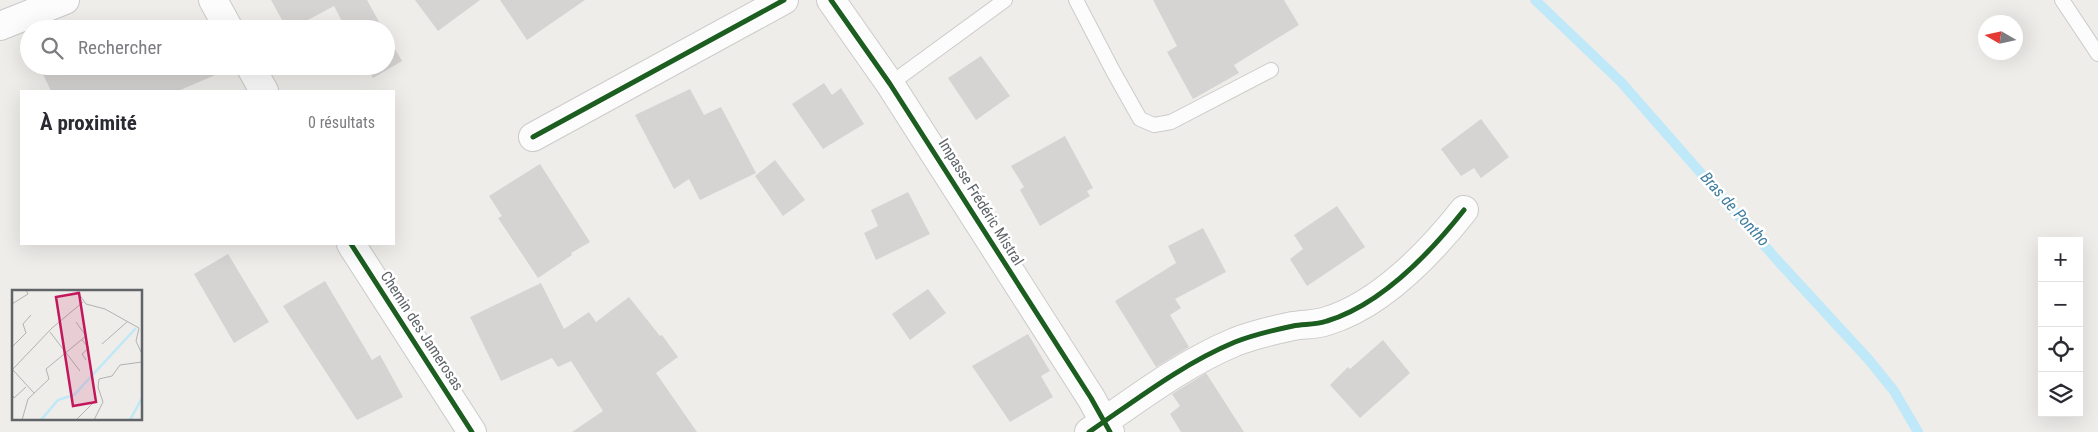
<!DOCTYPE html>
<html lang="fr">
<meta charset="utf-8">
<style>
:root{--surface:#fff;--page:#f2f2f3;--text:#2b2b33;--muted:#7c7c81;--line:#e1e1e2}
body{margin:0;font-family:"Roboto Condensed",sans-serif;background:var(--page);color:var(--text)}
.controls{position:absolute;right:15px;bottom:15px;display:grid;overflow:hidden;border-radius:0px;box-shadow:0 5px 20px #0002}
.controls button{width:45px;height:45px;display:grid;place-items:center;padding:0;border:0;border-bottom:1px solid var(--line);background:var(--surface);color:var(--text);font:25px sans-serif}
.compass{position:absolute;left:1978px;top:15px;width:45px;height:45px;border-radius:50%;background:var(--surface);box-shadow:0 5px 20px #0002;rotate:279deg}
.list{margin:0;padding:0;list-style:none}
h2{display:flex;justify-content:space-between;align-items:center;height:65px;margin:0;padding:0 20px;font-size:21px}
h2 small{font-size:16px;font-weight:400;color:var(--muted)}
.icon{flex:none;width:28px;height:28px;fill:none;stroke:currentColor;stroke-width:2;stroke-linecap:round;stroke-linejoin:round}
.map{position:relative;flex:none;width:2098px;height:432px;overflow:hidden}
.search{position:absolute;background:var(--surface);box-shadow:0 5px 20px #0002;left:20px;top:20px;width:375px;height:55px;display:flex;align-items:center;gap:12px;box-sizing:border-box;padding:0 18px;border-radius:28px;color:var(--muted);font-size:19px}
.panel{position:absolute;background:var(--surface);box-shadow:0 5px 20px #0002;left:20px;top:90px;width:375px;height:155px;border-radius:0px}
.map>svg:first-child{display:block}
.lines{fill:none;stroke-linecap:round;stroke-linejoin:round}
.stream{stroke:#bfe8f8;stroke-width:10}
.building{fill:#d6d4d3}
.lane-casing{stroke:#cbcbca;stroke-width:16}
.street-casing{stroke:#cbcbca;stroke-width:30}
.secondary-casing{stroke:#c9cac9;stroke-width:30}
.lane{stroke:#fdfcfc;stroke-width:14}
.street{stroke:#fdfcfc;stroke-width:28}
.secondary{stroke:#fdfcfc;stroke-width:28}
.cycleway-casing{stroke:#fff;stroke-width:8}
.cycleway{stroke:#1b5e20;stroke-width:5}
.labels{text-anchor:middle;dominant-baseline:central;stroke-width:5;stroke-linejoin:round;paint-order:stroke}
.street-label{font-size:15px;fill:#5f6468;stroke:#fff}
.water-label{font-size:16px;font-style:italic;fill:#3f7da0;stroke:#fff}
.inset-river{fill:none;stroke:#bfe8f8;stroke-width:2.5}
.inset-road{fill:none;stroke:#b1b2b2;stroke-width:1}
.view{fill:#c2185b;fill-opacity:0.15;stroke:#c2185b;stroke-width:2.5}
.inset-edge{fill:none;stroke:#5f6468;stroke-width:2.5}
</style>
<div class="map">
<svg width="2098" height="432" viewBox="0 0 2098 432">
<rect width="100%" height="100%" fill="#efedea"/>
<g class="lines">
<!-- stream -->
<path class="stream" d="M1535,0L1621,82L1778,261L1869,360L1894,391L1918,432"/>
</g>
<!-- building -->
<g class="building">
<path d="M271,0H367L383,29H346L334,6L291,29H287Z"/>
<path d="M415,0H480L438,31Z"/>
<path d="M500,0H585L527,40Z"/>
<path d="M1153,0H1284L1299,25L1234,65L1239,73L1193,99L1167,52L1177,46Z"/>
<path d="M386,34L402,61L373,78L367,66H386Z"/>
<path d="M981,56L1010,96L976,120L948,78Z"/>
<path d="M39,66H234V67L178,91H51Z"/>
<path d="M824,83L832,95L841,88L864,124L823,149L792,104Z"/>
<path d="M690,89L704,115L721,107L756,173L700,200L689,179L674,189L635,115Z"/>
<path d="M1481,119L1509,157L1481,178L1474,168L1461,176L1441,149Z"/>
<path d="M1065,136L1093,188L1087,191L1090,196L1040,226L1020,190L1024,187L1011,166Z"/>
<path d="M775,160L805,200L783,216L755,176Z"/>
<path d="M540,164L590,242L571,253L572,255L538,278L498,218L502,216L489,196Z"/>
<path d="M908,192L930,234L876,260L864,233L878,226L871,210Z"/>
<path d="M1337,206L1365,247L1307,286L1290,259L1303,249L1294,235Z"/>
<path d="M1203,228L1226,272L1175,299L1181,308L1170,315L1189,347L1156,367L1115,301L1176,263L1168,246Z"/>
<path d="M228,254L269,322L234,343L194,274Z"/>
<path d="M325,281L372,360L380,355L403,397L357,420L283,306Z"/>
<path d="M541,283L564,329L589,312L596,322L629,297L660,336L662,335L678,357L656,373L697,432H572L603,411L571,361L558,367L552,358L501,381L470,317Z"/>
<path d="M928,289L946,313L910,340L892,314Z"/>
<path d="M1028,334L1050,371L1041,376L1053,397L1010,422L972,366Z"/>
<path d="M1383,340L1410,373L1360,418L1330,385L1348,367L1350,369Z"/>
<path d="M1206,373L1244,432H1181L1170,414L1180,406L1172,394Z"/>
</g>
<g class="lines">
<defs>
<g id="lane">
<path d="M1076,0L1113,71L1140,119L1154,125L1171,122L1271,70"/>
<path d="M2062,0L2098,54"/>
<path d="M890,84L1005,0"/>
</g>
<g id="street">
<path d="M213,0L229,29"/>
<path d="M831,0L890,84L1091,398L1110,432"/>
<path d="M250,66L264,91"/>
<path d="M533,137L784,0"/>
<path d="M351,244L472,432"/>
<path d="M1089,432C1136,400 1182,364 1235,342C1253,335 1274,330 1293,326C1304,324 1316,325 1327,321C1380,305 1430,253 1464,210"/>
</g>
<path id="secondary" d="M0,26L65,0"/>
</defs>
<!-- lane casing -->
<use href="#lane" class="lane-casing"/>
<!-- street casing -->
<use href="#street" class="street-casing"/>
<!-- secondary casing -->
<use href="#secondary" class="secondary-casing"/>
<!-- lane -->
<use href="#lane" class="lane"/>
<!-- street -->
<use href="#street" class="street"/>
<!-- secondary -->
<use href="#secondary" class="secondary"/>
<defs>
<g id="cycleway">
<path d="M831,0L890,84L1091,398L1110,432"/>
<path d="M533,137L784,0"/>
<path d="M351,244L472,432"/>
<path d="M1089,432C1136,400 1182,364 1235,342C1253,335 1274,330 1293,326C1304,324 1316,325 1327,321C1380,305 1430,253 1464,210"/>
</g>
</defs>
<!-- cycleway casing -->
<use href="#cycleway" class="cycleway-casing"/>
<!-- cycleway -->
<use href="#cycleway" class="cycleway"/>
</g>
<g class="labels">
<!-- street labels -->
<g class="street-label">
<text transform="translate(981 202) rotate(58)">Impasse Frédéric Mistral</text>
<text transform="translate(422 331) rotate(57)">Chemin des Jamerosas</text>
</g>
<!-- water labels -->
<g class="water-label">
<text transform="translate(1735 209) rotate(48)">Bras de Pontho</text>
</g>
</g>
<!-- overview -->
<g transform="translate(12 290)">
<rect width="130" height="130" fill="#efedea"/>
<path class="inset-river" d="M29,130L46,110L62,105L124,38M118,130L130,108"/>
<path class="inset-road" d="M64,0L74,14L93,19L127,38L124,51L130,64M0,14L16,4L14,0M38,42L68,81M70,50L77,58L70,64L74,70M90,54L115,32M0,57L14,43L11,34L19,25M0,80L40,38L71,12M1,80L22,103M0,104L2,108L14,97M10,130L16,109L37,89L34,79L74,46L64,32M64,130L84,110M82,130L91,112L86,97L87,89L100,86L108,75L130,72"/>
<path class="view" d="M67,3L84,112L61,116L44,7Z"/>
<rect width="130" height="130" class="inset-edge"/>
</g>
</svg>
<div class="controls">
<button>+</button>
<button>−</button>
<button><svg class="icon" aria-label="locate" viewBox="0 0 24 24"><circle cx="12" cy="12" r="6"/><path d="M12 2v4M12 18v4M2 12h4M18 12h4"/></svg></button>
<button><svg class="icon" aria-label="layers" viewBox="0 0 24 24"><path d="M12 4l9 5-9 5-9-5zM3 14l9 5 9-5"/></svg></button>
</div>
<svg class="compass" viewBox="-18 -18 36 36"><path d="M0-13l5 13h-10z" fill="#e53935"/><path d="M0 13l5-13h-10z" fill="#7c7c81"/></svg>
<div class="search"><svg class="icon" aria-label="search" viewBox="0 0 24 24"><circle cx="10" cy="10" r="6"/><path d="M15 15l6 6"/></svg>Rechercher</div>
<section class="panel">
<h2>À proximité<small>0 résultats</small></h2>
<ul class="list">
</ul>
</section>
</div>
